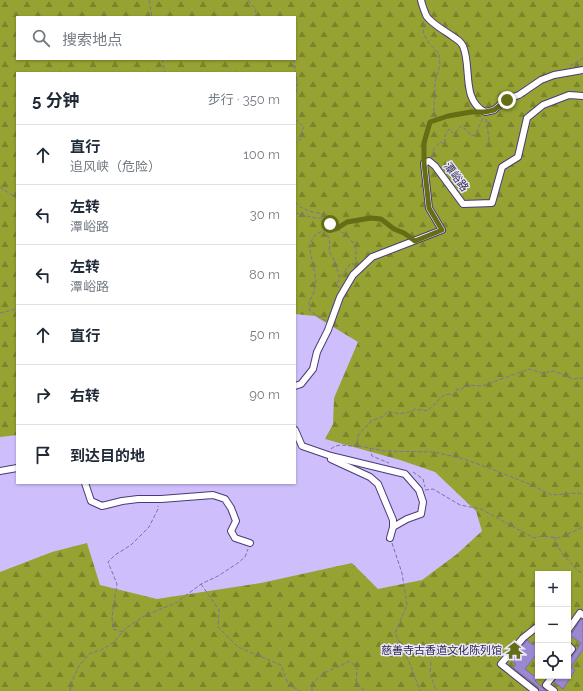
<!DOCTYPE html>
<html lang="zh">
<meta charset="utf-8">
<style>
:root{--surface:#fff;--page:#f6f6f7;--text:#1f2937;--muted:#747a83;--line:#e0e1e3}
body{margin:0;font-family:Raleway,"Noto Sans SC",sans-serif;background:var(--page);color:var(--text)}
.controls{position:absolute;right:12px;bottom:12px;display:grid;overflow:hidden;border-radius:0px;box-shadow:0 1px 3px #0004}
.controls button{width:36px;height:36px;display:grid;place-items:center;padding:0;border:0;border-bottom:1px solid var(--line);background:var(--surface);color:var(--text);font:20px sans-serif}
.stop{position:absolute;width:12px;height:12px;margin:-9px;border:3px solid #656e15;border-radius:50%;background:#fff}
.stop.end{background:#656e15;border-color:#fff;box-shadow:0 1px 4px #0008}
.list{margin:0;padding:0;list-style:none}
h2{display:flex;justify-content:space-between;align-items:center;height:52px;margin:0;padding:0 16px;font-size:17px}
h2 small{font-size:13px;font-weight:400;color:var(--muted)}
.list li{display:grid;grid-template-columns:26px 1fr auto;gap:12px;align-items:center;box-sizing:border-box;height:60px;padding:0 16px;border-top:1px solid var(--line)}
.list b{display:block;font-size:15px;white-space:nowrap}
.list p{margin:0;font-size:13px;white-space:nowrap;color:var(--muted)}
.list em{font-size:13px;font-style:normal;color:var(--muted)}
.icon{flex:none;width:22px;height:22px;fill:none;stroke:currentColor;stroke-width:2;stroke-linecap:round;stroke-linejoin:round}
.map{position:relative;flex:none;width:583px;height:691px;overflow:hidden}
.search{position:absolute;background:var(--surface);box-shadow:0 1px 3px #0004;left:16px;top:16px;width:280px;height:44px;display:flex;align-items:center;gap:10px;box-sizing:border-box;padding:0 14px;border-radius:0px;color:var(--muted);font-size:15px}
.panel{position:absolute;background:var(--surface);box-shadow:0 1px 3px #0004;left:16px;top:72px;width:280px;height:412px;border-radius:0px}
.map>svg:first-child{display:block}
.forest{fill:url(#forest-firs);fill-rule:evenodd}
.building{fill:#9b88d1;stroke:#7d6ab0}
.lines{fill:none;stroke-linecap:round;stroke-linejoin:round}
.minor-casing{stroke:#4d397a;stroke-width:8}
.path{stroke:#7d729f;stroke-width:1;stroke-dasharray:4 2;stroke-linecap:butt}
.minor{stroke:#fff;stroke-width:6}
.route{stroke:#656e15;stroke-width:5}
.labels{text-anchor:middle;dominant-baseline:central;stroke-width:3;stroke-linejoin:round;paint-order:stroke}
.street-label{font-size:11px;fill:#312947;stroke:#ebe7fe}
.poi-label{font-size:11px;fill:#312947;stroke:#ebe7fe;text-anchor:end}
</style>
<div class="map">
<svg width="583" height="691" viewBox="0 0 583 691">
<defs>
<pattern id="forest-firs" width="22" height="20" patternUnits="userSpaceOnUse"><rect width="22" height="20" fill="#96a231"/><path d="M5 1l3.5 6h-7zM16 11l3.5 6h-7z" fill="#7b842b"/></pattern>
</defs>
<rect width="100%" height="100%" fill="#cebffc"/>
<!-- forest -->
<path class="forest" d="M0,0H583V691H0V572L52,552L87,543L100,585L157,599L261,583L352,563L378,589L422,580L457,554L482,531L476,511L435,472L400,460L325,439L333,424L334,398L358,342L315,316L295,314V73H17V435L0,437ZM17,17H295V59H17ZM538,574H568V676H538Z"/>
<!-- building -->
<g class="building">
<path d="M581,619L583,620V649L571,667L575,670L563,689L554,682L557,676H568V658L572,657L581,643L568,634L572,633Z"/>
<path d="M538,638V656L536,655L525,669L534,676H539L535,681L546,691H539L538,687L513,668L516,664L510,660L527,640L533,645Z"/>
</g>
<g class="lines">
<defs>
<g id="minor">
<path d="M421,0C422,5 424,10 426,15C429,22 445,31 452,36C456,39 460,40 463,46C472,67 461,100 485,112L494,110L507,99L519,95L541,80L554,75L583,70"/>
<path d="M295,386L301,384L313,369L317,352L328,330L340,297L353,275L372,257L442,230L429,208L424,163L429,161L435,166L463,204L492,203L502,167L518,157L527,118L543,105L569,95L583,96"/>
<path d="M295,430L302,446L331,456L405,474L419,490L423,502L421,514L407,519L393,527L390,538"/>
<path d="M331,459L370,477L378,484L393,520V527"/>
<path d="M0,471L17,468"/>
<path d="M85,483L91,501L102,506L122,501L138,499H161L213,495L225,499L231,508L236,521L231,531L235,538L250,543"/>
<path d="M568,630L580,613L583,615"/>
<path d="M568,645L572,649L568,654"/>
<path d="M553,676L546,685L554,691"/>
<path d="M535,691L501,664L523,638L538,626"/>
</g>
</defs>
<!-- minor casing -->
<use href="#minor" class="minor-casing"/>
<!-- path -->
<g class="path">
<path d="M149,0L152,17"/>
<path d="M248,0L250,3L256,9L255,17"/>
<path d="M425,24L423,32L428,42L439,54L440,65L435,82L434,110L430,122"/>
<path d="M162,59L165,73"/>
<path d="M294,59L297,85L295,98"/>
<path d="M570,66L583,58"/>
<path d="M295,119L304,127L302,130V138L295,143"/>
<path d="M486,119L489,139L488,145"/>
<path d="M424,155V143L430,122L448,116L475,112"/>
<path d="M433,157V150L440,142L445,144V135L449,129L454,134L461,126L468,131L471,136L475,135L483,118"/>
<path d="M0,187L16,198"/>
<path d="M295,202C303,211 315,213 327,214L329,217"/>
<path d="M295,213L315,218H330L332,226L336,229L347,222L371,218L381,219L394,229L408,236"/>
<path d="M330,224L326,229L330,244L329,251L334,260L340,278L351,263L355,265"/>
<path d="M337,229C352,238 359,245 355,264"/>
<path d="M339,288L336,284L340,279"/>
<path d="M0,313L17,309"/>
<path d="M326,321L310,311L309,302L314,292L316,280L309,245L315,235L326,229"/>
<path d="M358,446L370,448L372,456L389,463"/>
<path d="M370,448L384,451L434,452L464,459L489,468L534,486L551,495L577,493L583,494"/>
<path d="M331,449C338,442 348,447 357,446C358,443 357,439 358,436C360,430 368,427 371,421L382,417L388,411C396,415 408,414 415,409L428,411L432,406L437,403L438,400C442,396 447,393 453,395L457,389L461,390L466,385L482,386L529,369L542,373L554,371L573,379L583,378"/>
<path d="M413,472L423,479L425,487"/>
<path d="M425,490L433,489L460,505L481,509L534,538L542,536L559,538L583,527"/>
<path d="M554,537L561,552L578,571L583,573"/>
<path d="M392,543L402,573L407,605L395,633L410,664L420,691"/>
<path d="M201,584L219,610L218,627L238,647L281,665L288,684L300,691"/>
<path d="M123,632L113,629L112,617L117,584L108,562L115,555L131,545L149,527L158,509V506"/>
<path d="M431,662L430,673L436,691"/>
<path d="M70,691L72,681L79,666L89,654L103,649L114,642L126,628L146,615L176,603L201,584L218,576L238,563L245,557L248,549"/>
<path d="M312,691V684L324,673L350,661L357,668L356,684L365,691"/>
</g>
<!-- minor -->
<use href="#minor" class="minor"/>
</g>
<g class="lines">
<!-- route -->
<path class="route" d="M330,224L332,226L336,229L347,222L371,218L381,219L394,229L404,233L415,241L442,230L429,208L424,163V143L430,122L448,116L471,112H485L494,110L507,100"/>
</g>
<!-- icons -->
<defs>
<symbol id="temple-bare" viewBox="-9 -9 18 18"><path d="M0-6L5-2H3V0L6.5 2.5H4V6H1.5V3h-3V6H-4V2.5H-6.5L-3 0V-2H-5Z" fill="#656e15" stroke="#ebe7fe" stroke-width="2.5" paint-order="stroke"/></symbol>
</defs>
<g fill-rule="evenodd">
<use href="#temple-bare" x="502" y="638" width="25" height="25"/>
</g>
<g class="labels">
<!-- street labels -->
<g class="street-label">
<text transform="translate(456 177) rotate(53)">潭峪路</text>
</g>
<!-- poi labels -->
<g class="poi-label">
<text x="502" y="650">慈善寺古香道文化陈列馆</text>
</g>
</g>
</svg>
<div class="controls">
<button>+</button>
<button>−</button>
<button><svg class="icon" aria-label="locate" viewBox="0 0 24 24"><circle cx="12" cy="12" r="6"/><path d="M12 2v4M12 18v4M2 12h4M18 12h4"/></svg></button>
</div>
<div class="stop" style="left:330px;top:224px"></div>
<div class="stop end" style="left:507px;top:100px"></div>
<div class="search"><svg class="icon" aria-label="search" viewBox="0 0 24 24"><circle cx="10" cy="10" r="6"/><path d="M15 15l6 6"/></svg>搜索地点</div>
<section class="panel">
<h2>5 分钟<small>步行 · 350 m</small></h2>
<ul class="list">
<li><svg class="icon" aria-label="ahead" viewBox="0 0 24 24"><path d="M12 20V5M6 11l6-6 6 6"/></svg><div><b>直行</b><p>追风峡（危险）</p></div><em>100 m</em></li>
<li><svg class="icon" aria-label="left" viewBox="0 0 24 24"><path d="M17 20v-9H6M10 6l-5 5 5 5"/></svg><div><b>左转</b><p>潭峪路</p></div><em>30 m</em></li>
<li><svg class="icon" aria-label="left" viewBox="0 0 24 24"><path d="M17 20v-9H6M10 6l-5 5 5 5"/></svg><div><b>左转</b><p>潭峪路</p></div><em>80 m</em></li>
<li><svg class="icon" aria-label="ahead" viewBox="0 0 24 24"><path d="M12 20V5M6 11l6-6 6 6"/></svg><div><b>直行</b></div><em>50 m</em></li>
<li><svg class="icon" aria-label="right" viewBox="0 0 24 24"><path d="M7 20v-9h11M14 6l5 5-5 5"/></svg><div><b>右转</b></div><em>90 m</em></li>
<li><svg class="icon" aria-label="arrive" viewBox="0 0 24 24"><path d="M6 21V4h12l-3 4 3 4H6"/></svg><div><b>到达目的地</b></div></li>
</ul>
</section>
</div>
